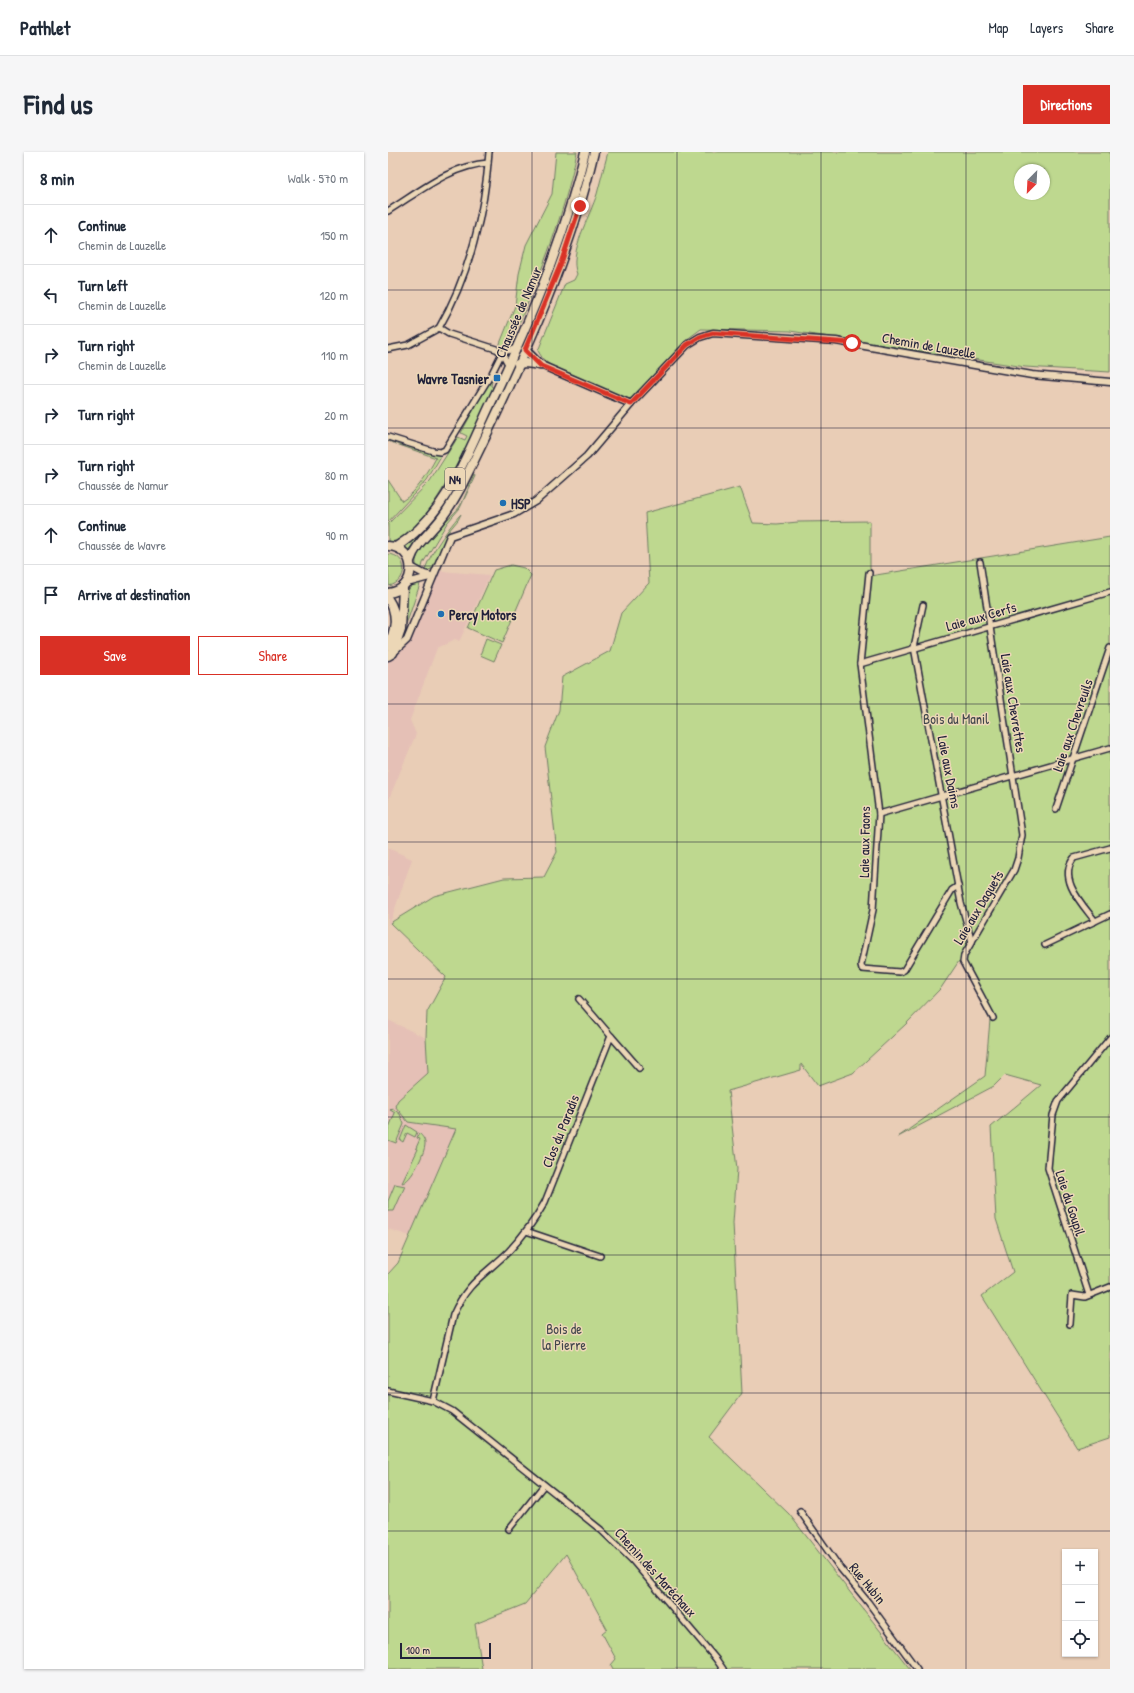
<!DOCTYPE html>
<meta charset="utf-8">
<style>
:root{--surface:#fff;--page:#f6f6f7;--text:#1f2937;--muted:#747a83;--line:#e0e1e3;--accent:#d93025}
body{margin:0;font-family:"Patrick Hand",sans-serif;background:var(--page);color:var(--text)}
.controls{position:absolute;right:12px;bottom:12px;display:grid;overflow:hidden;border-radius:0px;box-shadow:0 1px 3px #0004}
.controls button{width:36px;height:36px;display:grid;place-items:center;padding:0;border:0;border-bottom:1px solid var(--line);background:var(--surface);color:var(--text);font:20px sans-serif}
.compass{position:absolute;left:626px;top:12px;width:36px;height:36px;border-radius:50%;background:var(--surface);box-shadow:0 1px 3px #0004;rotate:204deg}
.scale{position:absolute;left:12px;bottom:10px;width:91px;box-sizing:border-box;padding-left:4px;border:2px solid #22223b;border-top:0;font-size:11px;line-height:14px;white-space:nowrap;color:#22223b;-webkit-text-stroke:3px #ecd7b6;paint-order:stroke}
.stop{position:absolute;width:12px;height:12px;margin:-9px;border:3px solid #d93025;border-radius:50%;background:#fff}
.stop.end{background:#d93025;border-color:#fff;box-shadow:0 1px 4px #0008}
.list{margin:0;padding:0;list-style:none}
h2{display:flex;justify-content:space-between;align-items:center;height:52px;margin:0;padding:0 16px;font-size:17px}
h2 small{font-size:13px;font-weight:400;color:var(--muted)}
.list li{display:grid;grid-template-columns:26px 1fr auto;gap:12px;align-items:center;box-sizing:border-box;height:60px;padding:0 16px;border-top:1px solid var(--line)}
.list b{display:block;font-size:15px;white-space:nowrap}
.list p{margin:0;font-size:13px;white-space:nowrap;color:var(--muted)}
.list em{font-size:13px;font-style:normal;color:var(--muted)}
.actions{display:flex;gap:8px;padding:12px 16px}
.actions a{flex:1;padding:9px 0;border:1px solid var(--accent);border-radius:0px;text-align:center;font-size:14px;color:var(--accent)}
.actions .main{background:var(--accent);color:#fff}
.icon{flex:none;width:22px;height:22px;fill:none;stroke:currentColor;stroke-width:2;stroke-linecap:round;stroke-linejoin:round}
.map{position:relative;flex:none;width:722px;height:1517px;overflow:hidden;border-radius:0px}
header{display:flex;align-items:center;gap:24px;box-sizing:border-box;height:56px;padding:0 20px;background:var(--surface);border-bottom:1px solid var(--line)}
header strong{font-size:19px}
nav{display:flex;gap:22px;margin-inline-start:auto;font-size:14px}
.intro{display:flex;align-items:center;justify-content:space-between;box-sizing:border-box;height:96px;padding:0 24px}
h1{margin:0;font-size:28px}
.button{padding:10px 18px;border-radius:0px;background:var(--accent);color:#fff;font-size:14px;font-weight:700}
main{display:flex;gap:24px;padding:0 24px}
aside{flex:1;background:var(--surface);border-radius:0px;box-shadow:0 1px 3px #0004}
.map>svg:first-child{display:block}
.built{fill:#e5c0b6}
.green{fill:#bed88f;stroke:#707d65;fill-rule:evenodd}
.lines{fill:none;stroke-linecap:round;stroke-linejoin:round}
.minor-casing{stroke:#22223b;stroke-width:8}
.tertiary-casing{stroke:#22223b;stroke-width:9}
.primary-casing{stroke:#22223b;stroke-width:11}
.minor{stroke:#ecd7b6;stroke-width:5}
.tertiary{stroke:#ecd7b6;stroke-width:6}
.primary{stroke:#ecd7b6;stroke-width:8}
.route{stroke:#d93025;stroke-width:5}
.grid{fill:none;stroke:#22223b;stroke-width:1;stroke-opacity:0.55}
.poi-dot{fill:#1f6fb2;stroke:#ecd7b6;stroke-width:1.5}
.labels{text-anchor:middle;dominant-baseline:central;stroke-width:3;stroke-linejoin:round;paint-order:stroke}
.shield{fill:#ecd7b6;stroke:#5f5860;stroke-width:1}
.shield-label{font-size:13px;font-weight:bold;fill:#22223b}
.street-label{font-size:14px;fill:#22223b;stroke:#ecd7b6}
.poi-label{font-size:14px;font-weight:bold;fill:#22223b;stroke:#ecd7b6;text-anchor:start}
.park-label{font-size:14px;fill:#41464c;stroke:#ecd7b6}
</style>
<header>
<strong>Pathlet</strong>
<nav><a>Map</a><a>Layers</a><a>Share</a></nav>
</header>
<div class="intro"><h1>Find us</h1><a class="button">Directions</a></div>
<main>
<aside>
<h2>8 min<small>Walk · 570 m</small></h2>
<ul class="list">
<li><svg class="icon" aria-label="ahead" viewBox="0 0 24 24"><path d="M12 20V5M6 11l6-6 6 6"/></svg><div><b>Continue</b><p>Chemin de Lauzelle</p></div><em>150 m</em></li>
<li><svg class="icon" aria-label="left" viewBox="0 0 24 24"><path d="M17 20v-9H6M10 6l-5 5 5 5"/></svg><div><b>Turn left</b><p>Chemin de Lauzelle</p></div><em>120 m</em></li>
<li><svg class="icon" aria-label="right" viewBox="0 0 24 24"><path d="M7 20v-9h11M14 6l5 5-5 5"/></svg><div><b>Turn right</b><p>Chemin de Lauzelle</p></div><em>110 m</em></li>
<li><svg class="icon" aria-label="right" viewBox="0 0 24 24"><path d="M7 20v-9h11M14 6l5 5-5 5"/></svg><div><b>Turn right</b></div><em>20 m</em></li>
<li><svg class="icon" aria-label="right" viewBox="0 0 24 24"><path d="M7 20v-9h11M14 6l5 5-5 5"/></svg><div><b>Turn right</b><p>Chaussée de Namur</p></div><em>80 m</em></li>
<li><svg class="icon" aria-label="ahead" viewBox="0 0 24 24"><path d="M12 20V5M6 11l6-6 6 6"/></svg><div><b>Continue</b><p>Chaussée de Wavre</p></div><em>90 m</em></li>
<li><svg class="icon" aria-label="arrive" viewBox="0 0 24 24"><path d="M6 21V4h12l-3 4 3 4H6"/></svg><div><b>Arrive at destination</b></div></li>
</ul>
<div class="actions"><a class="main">Save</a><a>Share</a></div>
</aside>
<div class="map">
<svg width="722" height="1517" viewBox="0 0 722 1517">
<rect width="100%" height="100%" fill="#e9cdb6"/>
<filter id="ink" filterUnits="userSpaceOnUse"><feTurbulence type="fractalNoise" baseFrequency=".025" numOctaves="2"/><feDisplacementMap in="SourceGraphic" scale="8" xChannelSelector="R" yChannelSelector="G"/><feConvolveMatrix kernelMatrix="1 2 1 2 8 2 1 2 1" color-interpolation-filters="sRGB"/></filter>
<g filter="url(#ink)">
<!-- built -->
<g class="built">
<path d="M52,419L102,423L71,490L67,488L49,496L22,568L28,582L0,649V487L18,492Z"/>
<path d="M0,696L24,707L2,771L0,772Z"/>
<path d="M0,868L38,886L40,921L10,948L20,970L68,977L22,1084L0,1077Z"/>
</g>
<!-- green -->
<g class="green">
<path d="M168,0H189C175,68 149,132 120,196L111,194L127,154L131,122L138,93L164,42Z"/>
<path d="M220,0H722V220L637,215L402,179L313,177L298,188L284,205L244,246L239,247L163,214L155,207L150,199L177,132L186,128L189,122C180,101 202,64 209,42C213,28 216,14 220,0ZM632,18H656V42H632Z"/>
<path d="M104,229L103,234L106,236C91,267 38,392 0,390V372L42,329L70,285L77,288L79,284L73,281L100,231Z"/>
<path d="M0,287L53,304L39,328L0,370V328L14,349C29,340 40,321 48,306L0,289Z"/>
<path d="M86,322L87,324L72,356L59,371L35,411L33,420C12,403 63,368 72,354C78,344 81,333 86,322Z"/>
<path d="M68,331L70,332L61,349L47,369L20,398L16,394C39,374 54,358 68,331Z"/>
<path d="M352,335L365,371L389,372L410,370L482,369V424L722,385V1285L689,1296L594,1144L625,1120L608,1067L603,975L653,933L617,923L606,934L510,985L597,924L602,868L571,809L553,836L518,872L465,921L430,934L413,912V918L340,939L349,1017L345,1071L354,1241L321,1285L401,1362L522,1517H225L223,1513L228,1507L214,1481L219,1477L178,1402L137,1452L87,1472L94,1517H0V1122L10,1111L68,977L20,970L7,954L10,948L40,921L38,886L39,860L58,825L2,771L46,744L116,726L156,725L169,700L157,595L171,558L174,525L222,499L233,461L261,431L257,361Z"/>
<path d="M73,362L70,368L60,380L45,416L37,420C37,408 64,371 73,362Z"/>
<path d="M0,402C21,403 20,430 1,434Z"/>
<path d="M123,413L136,416L143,423L114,491L80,476L106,418Z"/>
<path d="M33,429L14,485L17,473L18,441L25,432Z"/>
<path d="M98,487L113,493L106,509L92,503Z"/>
<path d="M4,956L12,962L16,972L8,991L0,988V978L7,961L2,958Z"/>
<path d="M18,973L29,980L27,985L19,981L15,990L12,988Z"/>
<path d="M31,981C34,984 37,987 37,992C37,1001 23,1030 14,1031L30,997L28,996L32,987L29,986Z"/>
<path d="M7,1032L17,1034L6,1059H0V1049Z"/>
</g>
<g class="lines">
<defs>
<g id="minor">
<path d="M0,59C31,40 63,13 100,11"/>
<path d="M51,176C81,124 97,60 101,0"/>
<path d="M0,197L20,193L51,176L61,182L108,197L114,201L121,214"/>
<path d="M114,201L128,196"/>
<path d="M0,285L45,299L52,300L57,298L104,221L114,201"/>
<path d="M592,410L634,683L630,706L626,718L576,803L575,810L605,866"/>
<path d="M481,421L472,512L491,662L485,758L473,813L474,817L512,820L516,818L564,738L570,734"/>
<path d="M535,453L526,495L573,751L584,790"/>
<path d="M472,512L722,440"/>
<path d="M668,657L722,496"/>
<path d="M491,662L722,596"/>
<path d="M707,769C695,753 669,727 686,706L722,696"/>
<path d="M657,793L722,762"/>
<path d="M191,847L223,884"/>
<path d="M138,1079L212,1104"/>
<path d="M701,1143L660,1016L665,963L670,949L722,886"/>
<path d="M682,1172L684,1143L697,1145L722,1135"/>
<path d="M0,1239L45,1249L64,1259L213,1378L244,1408L328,1507L335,1517"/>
<path d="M45,1249L65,1163C80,1129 97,1123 121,1099C135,1084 147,1068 157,1050L223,884L251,916"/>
<path d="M412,1359L452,1416L480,1450L529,1517"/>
<path d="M121,1377L156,1333"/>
</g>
<g id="tertiary">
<path d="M153,213L243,252"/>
<path d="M23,415L36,422L43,424"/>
<path d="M19,431L45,424"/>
<path d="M5,501L19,488L62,384L126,362L148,349L199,304L243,252L299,193L312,185L325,181L448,189L644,223L722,230"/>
</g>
<g id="primary">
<path d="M137,198L152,213"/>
<path d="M130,212L137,211L153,213"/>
<path d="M0,394C30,395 30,438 0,441"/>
<path d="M8,395C58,364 79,302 103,251C142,170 176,88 197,0"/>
<path d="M22,409C28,391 41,382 52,368C60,358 67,346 73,335C126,228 179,117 206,0"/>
<path d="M0,447C11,463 7,478 0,495"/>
<path d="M0,504L5,501L13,478L15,435"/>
</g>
</defs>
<!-- minor casing -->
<use href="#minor" class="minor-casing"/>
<!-- tertiary casing -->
<use href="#tertiary" class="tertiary-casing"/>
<!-- primary casing -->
<use href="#primary" class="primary-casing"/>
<!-- minor -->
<use href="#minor" class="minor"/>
<!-- tertiary -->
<use href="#tertiary" class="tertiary"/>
<!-- primary -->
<use href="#primary" class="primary"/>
</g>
</g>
<g class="lines" filter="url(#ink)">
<!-- route -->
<path class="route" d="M192,54L172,114L137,198L153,214L243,252L299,193L312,185L325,181L464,191"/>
</g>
<!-- grid -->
<path class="grid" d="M144,0V1517M289,0V1517M433,0V1517M578,0V1517M0,138H722M0,276H722M0,414H722M0,552H722M0,690H722M0,827H722M0,965H722M0,1103H722M0,1241H722M0,1379H722"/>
<!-- markers -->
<g class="poi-dot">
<rect x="105" y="222" width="8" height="8" rx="2"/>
<circle cx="115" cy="351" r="4"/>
<circle cx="53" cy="462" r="4"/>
</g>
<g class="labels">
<!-- shield labels -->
<rect class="shield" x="57" y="316" width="20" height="22" rx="3"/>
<g class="shield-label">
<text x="67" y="327">N4</text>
</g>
<!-- street labels -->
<g class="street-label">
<text transform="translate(130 160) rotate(-67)">Chaussée de Namur</text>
<text transform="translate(541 193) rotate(10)">Chemin de Lauzelle</text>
<text transform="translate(593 464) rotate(-16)">Laie aux Cerfs</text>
<text transform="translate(626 551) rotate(81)">Laie aux Chevrettes</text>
<text transform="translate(684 573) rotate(-71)">Laie aux Chevreuils</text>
<text transform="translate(562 620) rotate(79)">Laie aux Daims</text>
<text transform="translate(476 690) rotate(-89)">Laie aux Faons</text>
<text transform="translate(590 755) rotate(-59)">Laie aux Daguets</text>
<text transform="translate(172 979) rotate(-68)">Clos du Paradis</text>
<text transform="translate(683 1051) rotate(72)">Laie du Goupil</text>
<text transform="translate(268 1420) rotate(48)">Chemin des Maréchaux</text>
<text transform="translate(480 1431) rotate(51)">Rue Hubin</text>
</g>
<!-- poi labels -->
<g class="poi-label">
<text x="101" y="226" text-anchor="end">Wavre Tasnier</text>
<text x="123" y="351">HSP</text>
<text x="61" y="462">Percy Motors</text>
</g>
<!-- park labels -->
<g class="park-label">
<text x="568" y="566">Bois du Manil</text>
<text x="176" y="1176">Bois de<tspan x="176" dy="16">la Pierre</tspan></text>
</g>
</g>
</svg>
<div class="controls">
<button>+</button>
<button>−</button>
<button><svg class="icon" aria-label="locate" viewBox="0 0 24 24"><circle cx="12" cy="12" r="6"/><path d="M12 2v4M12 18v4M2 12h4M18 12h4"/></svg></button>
</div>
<svg class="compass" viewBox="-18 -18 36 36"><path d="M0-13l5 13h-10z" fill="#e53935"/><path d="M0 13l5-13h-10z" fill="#747a83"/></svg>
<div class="scale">100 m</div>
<div class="stop" style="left:464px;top:191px"></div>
<div class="stop end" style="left:192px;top:54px"></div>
</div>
</main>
